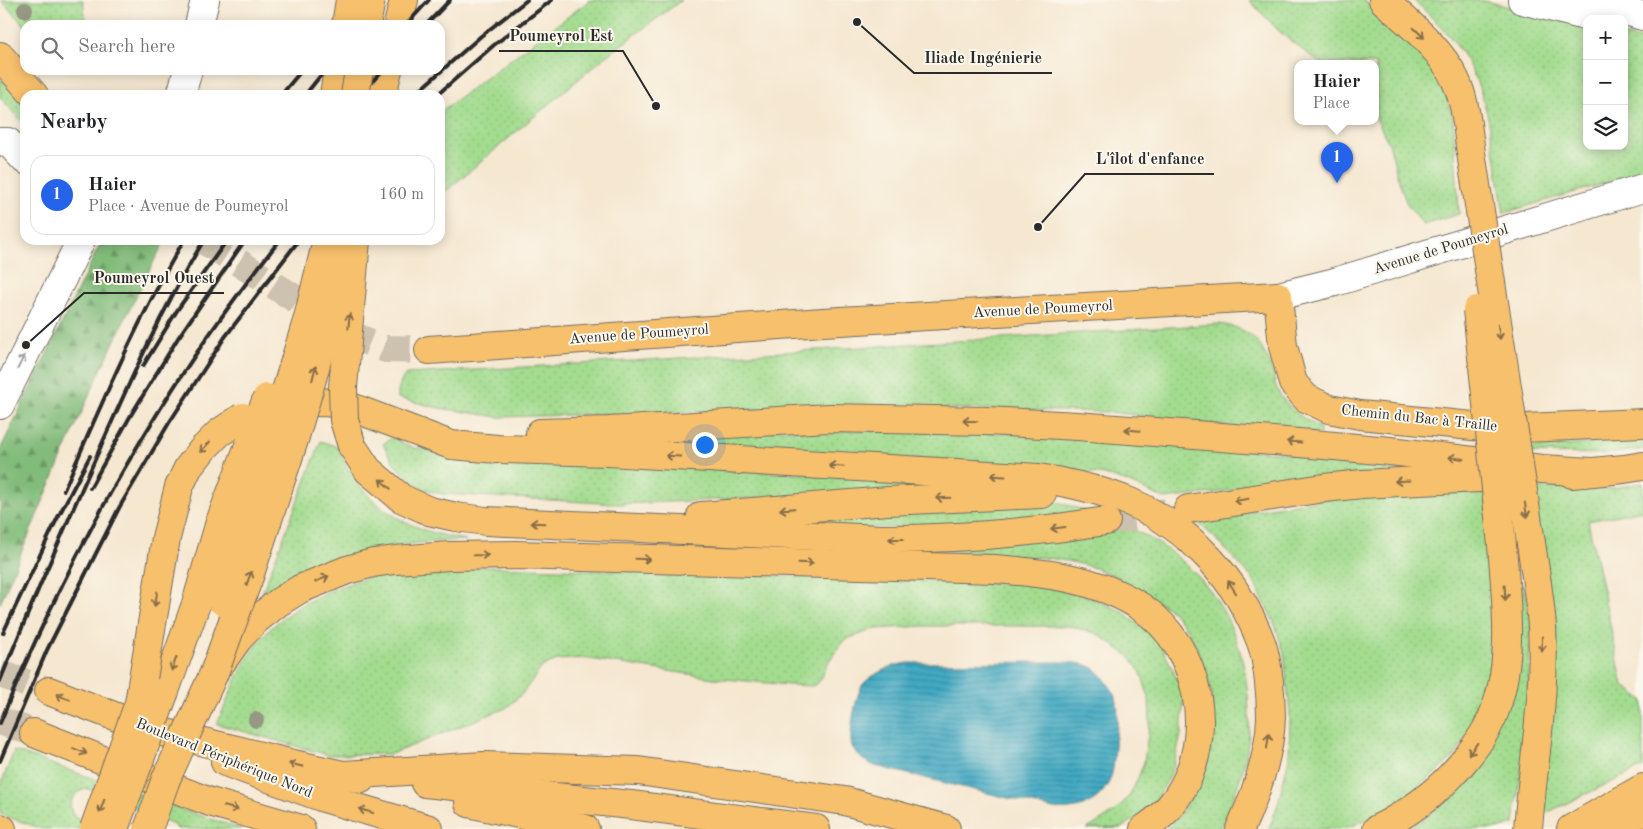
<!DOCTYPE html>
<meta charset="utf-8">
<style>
:root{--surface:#fff;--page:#f2f2f2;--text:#202124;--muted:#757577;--line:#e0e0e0;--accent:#2563eb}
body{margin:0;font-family:"Old Standard TT",serif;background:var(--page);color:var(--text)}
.controls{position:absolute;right:15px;top:15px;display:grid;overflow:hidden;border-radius:10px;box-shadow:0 2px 12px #0003}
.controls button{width:45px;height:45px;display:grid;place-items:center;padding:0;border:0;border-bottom:1px solid var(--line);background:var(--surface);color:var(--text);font:25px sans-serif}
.you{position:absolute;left:704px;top:444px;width:18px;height:18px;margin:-12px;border:4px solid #fff;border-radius:50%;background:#1a73e8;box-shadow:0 0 0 8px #1a73e833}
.badge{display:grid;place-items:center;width:32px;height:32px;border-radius:50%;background:var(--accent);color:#fff;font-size:16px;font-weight:700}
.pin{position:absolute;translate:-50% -41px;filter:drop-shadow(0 1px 2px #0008)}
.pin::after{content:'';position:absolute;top:26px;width:18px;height:15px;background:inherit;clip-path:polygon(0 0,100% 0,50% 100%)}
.popup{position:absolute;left:1294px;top:60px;width:85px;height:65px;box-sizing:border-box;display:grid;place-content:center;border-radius:10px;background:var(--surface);filter:drop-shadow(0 1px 4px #0005);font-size:16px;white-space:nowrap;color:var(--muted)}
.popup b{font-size:19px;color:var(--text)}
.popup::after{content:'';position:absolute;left:50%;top:100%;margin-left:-10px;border:10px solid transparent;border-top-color:var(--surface)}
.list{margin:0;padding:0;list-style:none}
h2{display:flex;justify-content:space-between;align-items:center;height:65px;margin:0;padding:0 20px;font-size:21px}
h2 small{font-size:16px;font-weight:400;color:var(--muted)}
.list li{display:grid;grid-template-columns:32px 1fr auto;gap:15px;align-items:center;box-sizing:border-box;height:80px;margin:0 10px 10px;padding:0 10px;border:1px solid var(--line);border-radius:15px}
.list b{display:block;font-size:19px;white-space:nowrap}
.list p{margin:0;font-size:16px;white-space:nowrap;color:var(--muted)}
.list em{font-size:16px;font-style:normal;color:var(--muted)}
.icon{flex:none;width:28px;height:28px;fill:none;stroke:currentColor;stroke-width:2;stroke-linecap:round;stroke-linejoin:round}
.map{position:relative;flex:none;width:1643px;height:829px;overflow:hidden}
.search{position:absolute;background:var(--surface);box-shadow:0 2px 12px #0003;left:20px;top:20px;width:425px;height:55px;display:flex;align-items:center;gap:12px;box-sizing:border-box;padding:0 18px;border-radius:15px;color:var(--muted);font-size:19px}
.panel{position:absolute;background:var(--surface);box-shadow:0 2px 12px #0003;left:20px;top:90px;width:425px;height:155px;border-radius:15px}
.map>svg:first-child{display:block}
.grass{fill:url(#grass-dots);stroke:#67845d}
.forest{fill:url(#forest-firs);stroke:#567452}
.water{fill:url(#water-rules);stroke:#366a76}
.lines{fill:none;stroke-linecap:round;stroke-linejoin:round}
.major-tunnel{stroke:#cdc1af;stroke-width:28;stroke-dasharray:28 14;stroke-linecap:butt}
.highway-tunnel{stroke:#cdc1af;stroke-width:28;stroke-dasharray:28 14;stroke-linecap:butt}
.minor-casing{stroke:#726d65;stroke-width:30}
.major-casing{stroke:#726d65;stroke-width:30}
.highway-casing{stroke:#726d65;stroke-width:30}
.minor{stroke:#fff;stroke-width:28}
.major{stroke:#f7c06c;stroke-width:28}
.highway{stroke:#f7c06c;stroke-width:28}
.rail{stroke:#2b2b2b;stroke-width:4}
.major-bridge-casing{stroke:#726d65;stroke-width:30;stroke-linecap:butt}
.highway-bridge-casing{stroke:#726d65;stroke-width:30;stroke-linecap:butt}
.major-bridge{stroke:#f7c06c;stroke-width:28}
.highway-bridge{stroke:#f7c06c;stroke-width:28}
.tree{fill:#969883}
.oneway{stroke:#876e48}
.oneway2{stroke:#a0a0a0}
.labels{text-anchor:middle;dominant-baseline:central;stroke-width:4;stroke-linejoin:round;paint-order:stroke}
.street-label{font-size:15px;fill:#2b2b2b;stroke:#fbf7ec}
.leader{fill:none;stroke:#2b2b2b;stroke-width:2}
.callout-dot{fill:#2b2b2b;stroke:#fbf7ec;stroke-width:2}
.callout-label{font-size:16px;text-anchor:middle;font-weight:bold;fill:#2b2b2b;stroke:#fbf7ec;stroke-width:4;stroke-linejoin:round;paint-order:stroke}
</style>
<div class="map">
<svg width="1643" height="829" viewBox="0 0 1643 829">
<defs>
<pattern id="grass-dots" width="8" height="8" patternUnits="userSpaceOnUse" patternTransform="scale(1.25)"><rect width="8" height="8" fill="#a3dc8f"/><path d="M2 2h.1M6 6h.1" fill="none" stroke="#8cbd7c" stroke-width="1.8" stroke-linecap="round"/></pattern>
<pattern id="forest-firs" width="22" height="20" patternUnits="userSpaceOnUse" patternTransform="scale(1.25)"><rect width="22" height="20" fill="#82bc7a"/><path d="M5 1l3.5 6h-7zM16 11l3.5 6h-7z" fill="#6b9964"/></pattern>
<pattern id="water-rules" width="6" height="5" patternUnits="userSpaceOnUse" patternTransform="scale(1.25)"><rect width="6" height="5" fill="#42a9c2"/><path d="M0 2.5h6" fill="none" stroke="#378a9e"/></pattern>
</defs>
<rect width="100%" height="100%" fill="#fbf7ec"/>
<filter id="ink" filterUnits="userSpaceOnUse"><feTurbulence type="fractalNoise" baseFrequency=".02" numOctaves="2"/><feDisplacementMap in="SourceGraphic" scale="10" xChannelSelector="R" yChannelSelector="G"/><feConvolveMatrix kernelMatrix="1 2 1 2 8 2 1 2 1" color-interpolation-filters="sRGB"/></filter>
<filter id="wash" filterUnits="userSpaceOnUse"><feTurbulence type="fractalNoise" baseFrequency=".0096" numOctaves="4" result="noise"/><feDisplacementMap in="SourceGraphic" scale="20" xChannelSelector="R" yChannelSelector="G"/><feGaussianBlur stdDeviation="1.12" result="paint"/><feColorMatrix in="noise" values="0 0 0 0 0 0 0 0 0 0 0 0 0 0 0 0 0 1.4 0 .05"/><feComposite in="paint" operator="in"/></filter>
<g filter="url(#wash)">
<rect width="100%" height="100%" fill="#f5e7d0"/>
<!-- grass -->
<g class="grass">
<path d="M1,0H83L86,25H25V26Z"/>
<path d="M590,0H682L606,56L440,196V112Z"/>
<path d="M1249,0H1364L1392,23L1418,49L1442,79L1453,119L1459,214L1423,225L1406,202L1399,182L1390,146L1376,118V64H1321L1282,34Z"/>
<path d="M1413,0H1481L1587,26V146H1624V35L1643,40V172L1504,213C1496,168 1492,111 1472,71C1459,43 1436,20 1413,0Z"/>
<path d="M0,78L25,105V125L0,97Z"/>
<path d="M1218,324C1250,327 1262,342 1272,371C1274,378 1275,387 1279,393C1288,409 1305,420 1320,428V434L1259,430L1111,412L870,407L498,417L439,408L398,398C397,389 401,380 406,374L817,350Z"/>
<path d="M761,429L1100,435L1430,467L1344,476L1165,499L1125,481L1105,475L1063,468L664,444L663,441Z"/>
<path d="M392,438L414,448L458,455L933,481V491L619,504L443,494L423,489L396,466L383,444Z"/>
<path d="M1643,440V449L1609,454L1530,453V448Z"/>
<path d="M321,441L338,447C361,506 407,531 467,540C421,542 375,545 332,561C308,570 286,585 262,593Z"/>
<path d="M1643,483V510L1588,521L1623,685L1643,700V767L1542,815L1535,488L1607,489Z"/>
<path d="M1383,490L1486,494L1497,647L1484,706L1455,756L1405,799L1379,814L1352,826L1341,829H1269L1277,807L1289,758L1290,715L1284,653L1274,622L1252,578L1213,536L1194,520Z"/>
<path d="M1058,502L1095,514L929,527L821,528L822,515Z"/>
<path d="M1125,526C1199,558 1242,617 1248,697C1250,720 1250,743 1244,765C1238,787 1229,809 1219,829H1167C1201,793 1218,751 1212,701C1208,669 1195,636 1173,612C1168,608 1162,605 1157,601C1132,583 1103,568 1072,562C1053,558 1034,557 1015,556C984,553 952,551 920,548L1087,533Z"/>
<path d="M493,567L1025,584L1079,593L1122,611L1158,640L1173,670L1184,700L1181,734L1174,765L1168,780L1156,799L1141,815L1121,828L1087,829L1115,812L1130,795L1138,778L1144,762L1150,721L1149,698L1141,673L1129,656L1098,634L1070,626H924L875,629L844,640L829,661L819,682L813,686L789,685L714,678L583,658L557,660L543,666L521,695L506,708L391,754L328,755L217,724C228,699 238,672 254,648C286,601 355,577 409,569C418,567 427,568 436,568C455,568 474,567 493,567Z"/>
<path d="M1523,585L1531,613L1527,738L1517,798L1514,824L1498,829H1406L1424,819L1441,805L1459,788L1479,764L1517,587Z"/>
<path d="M14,751L180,809L242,829H177L174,824L88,789C75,789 64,806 75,817C82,823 96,826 105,829H42L0,814V787Z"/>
</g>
<!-- forest -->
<path class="forest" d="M102,240H161L164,242C102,359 51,481 0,604V450Z"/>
<!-- water -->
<path class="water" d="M1063,662C1084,663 1096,664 1108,684C1111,688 1114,692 1116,697C1120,712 1116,731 1115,746C1114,761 1114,778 1104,790C1099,798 1085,807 1076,808C1068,810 1060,809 1053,809L875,766C864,761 857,757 852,746C848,737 856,691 864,683C876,672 892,665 908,663Z"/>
</g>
<g filter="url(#ink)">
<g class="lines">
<!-- major-tunnel -->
<path class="major-tunnel" d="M203,240L354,336L386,349L429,350"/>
<!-- highway-tunnel -->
<g class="highway-tunnel">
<path d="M1106,521L1166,512"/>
<path d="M0,674L49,691"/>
<path d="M0,721L34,733"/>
</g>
<defs>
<g id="minor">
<path d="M1522,0L1597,19"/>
<path d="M1587,0L1643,16"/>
<path d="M199,25L205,0"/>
<path d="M181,95L188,70"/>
<path d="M0,142H8L25,160"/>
<path d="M1278,296L1335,282L1643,188"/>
<path d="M0,405L81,240"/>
</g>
<g id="major">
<path d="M398,25L404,0"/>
<path d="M0,56L34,95"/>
<path d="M334,95L338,70"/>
<path d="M382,95L388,70"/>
<path d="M429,350L823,322L1278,296L1283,346L1293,383L1306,398L1329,409L1360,415L1503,429L1643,423"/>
<path d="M165,691L196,604L206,582"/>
</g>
<g id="highway">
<path d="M1383,0C1408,23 1440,47 1455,79C1465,99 1467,124 1470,146"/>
<path d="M283,405L292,403L324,402L346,405L451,445L498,449L608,452L1039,478C1070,483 1101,490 1130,502C1191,528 1238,581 1261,642C1268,661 1271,696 1271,717C1270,755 1256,794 1240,829"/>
<path d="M540,433L609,431L829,418L986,421L1077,426L1312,444L1390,451L1542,469L1591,472"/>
<path d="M352,446L368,470L401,498L429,511L456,517L486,521L881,539C957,539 1031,533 1106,521"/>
<path d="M1572,474L1624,469L1643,466"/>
<path d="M1188,509L1324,488L1362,484L1499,477"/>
<path d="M701,516L888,501L1042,494"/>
<path d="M221,663L238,639L256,620L279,602L300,589L347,570L373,563L395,560L449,556L515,555L995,569C1046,573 1097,578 1141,607C1201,647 1217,738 1177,797C1169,809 1156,821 1144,829"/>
<path d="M49,691L153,731"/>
<path d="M142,727L298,765L361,779"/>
<path d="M34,733L210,802L301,829"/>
<path d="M225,762L321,797L429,829"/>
<path d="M344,775L484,766L638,771L845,801L946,829"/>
<path d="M425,783L631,805L816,829"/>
<path d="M469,803L585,829"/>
<path d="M1599,825L1643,813"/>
<path d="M0,828L2,829"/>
<path d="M1377,829C1408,814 1435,794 1458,768C1471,753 1484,736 1492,718C1515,664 1506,601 1502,545"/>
<path d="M1528,829C1533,762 1546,695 1542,627C1540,599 1535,571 1531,543"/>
<path d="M1571,829L1643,788"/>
</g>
</defs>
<!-- minor casing -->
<use href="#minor" class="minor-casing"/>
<!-- major casing -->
<use href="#major" class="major-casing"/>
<!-- highway casing -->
<use href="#highway" class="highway-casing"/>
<!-- minor -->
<use href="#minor" class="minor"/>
<!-- major -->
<use href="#major" class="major"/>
<!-- highway -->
<use href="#highway" class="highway"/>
<!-- rail -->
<g class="rail">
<path d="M339,25L360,0"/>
<path d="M362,25L383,0"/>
<path d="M406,25L429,0"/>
<path d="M426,25L450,0"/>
<path d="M281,95L302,70"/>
<path d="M305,95L325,70"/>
<path d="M342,95L364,70"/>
<path d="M360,95L383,70"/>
<path d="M414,95L481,36L527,0"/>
<path d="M437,95L494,45L552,0"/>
<path d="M143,366L178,309L227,240"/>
<path d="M90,488L131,415L178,338L245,240"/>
<path d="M64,490C101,405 137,320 184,240"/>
<path d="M3,633L57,519L90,456"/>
<path d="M0,681C27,614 56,548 85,482C122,399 157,317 204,240"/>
<path d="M0,723C69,554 165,382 280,240"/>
<path d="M0,761L47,650L119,508L169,423L225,337L299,240"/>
</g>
<defs>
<g id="major-bridge">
<path d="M346,25L350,0"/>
<path d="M366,25L371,0"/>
<path d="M355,95L359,70"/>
<path d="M222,601L308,318L327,240"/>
<path d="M196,604L220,522L267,398"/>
<path d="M114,829L165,691"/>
<path d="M148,829L166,779L214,673L250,574L294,440L312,379L348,240"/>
</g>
<g id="highway-bridge">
<path d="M1470,146L1531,543"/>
<path d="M1477,310L1502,545"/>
<path d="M352,446L344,420L343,387L356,240"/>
<path d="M94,829L139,703L166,538L179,487L188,468L203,449L219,433L243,417"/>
</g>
</defs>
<!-- major-bridge casing -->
<use href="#major-bridge" class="major-bridge-casing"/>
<!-- highway-bridge casing -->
<use href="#highway-bridge" class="highway-bridge-casing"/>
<!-- major-bridge -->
<use href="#major-bridge" class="major-bridge"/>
<!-- highway-bridge -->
<use href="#highway-bridge" class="highway-bridge"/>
</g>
<!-- trees -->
<g class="tree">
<circle cx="25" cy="10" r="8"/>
<circle cx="256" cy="720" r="8"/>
</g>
<!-- one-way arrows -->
<defs><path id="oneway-shaft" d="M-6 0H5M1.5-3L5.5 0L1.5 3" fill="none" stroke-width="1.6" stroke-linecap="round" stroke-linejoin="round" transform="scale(1.25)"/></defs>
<g class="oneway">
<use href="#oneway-shaft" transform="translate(1419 33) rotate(44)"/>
<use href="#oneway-shaft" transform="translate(349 321) rotate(-85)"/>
<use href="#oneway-shaft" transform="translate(1499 332) rotate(81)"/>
<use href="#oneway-shaft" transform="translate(314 373) rotate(-76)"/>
<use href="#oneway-shaft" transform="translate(970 421) rotate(-178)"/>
<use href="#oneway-shaft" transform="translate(1132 430) rotate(-175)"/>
<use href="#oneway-shaft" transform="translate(1294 442) rotate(-176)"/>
<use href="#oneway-shaft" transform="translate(205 447) rotate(133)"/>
<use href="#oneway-shaft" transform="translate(673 456) rotate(-177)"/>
<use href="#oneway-shaft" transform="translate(1456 458) rotate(-172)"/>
<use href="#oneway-shaft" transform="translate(836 466) rotate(-177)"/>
<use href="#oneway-shaft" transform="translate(998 476) rotate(-177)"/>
<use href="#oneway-shaft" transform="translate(1402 481) rotate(177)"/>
<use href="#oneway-shaft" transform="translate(385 484) rotate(-140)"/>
<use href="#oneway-shaft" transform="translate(943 498) rotate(178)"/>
<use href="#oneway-shaft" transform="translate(1241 500) rotate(171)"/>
<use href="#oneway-shaft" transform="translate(787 509) rotate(175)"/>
<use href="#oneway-shaft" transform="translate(1526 510) rotate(81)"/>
<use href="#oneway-shaft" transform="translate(538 523) rotate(-178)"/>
<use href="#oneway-shaft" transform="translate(1058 528) rotate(173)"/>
<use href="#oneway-shaft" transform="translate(896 539) rotate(-180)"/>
<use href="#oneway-shaft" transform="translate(481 555) rotate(-1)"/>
<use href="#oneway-shaft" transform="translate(643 559) rotate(2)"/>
<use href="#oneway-shaft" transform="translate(806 563) rotate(2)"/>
<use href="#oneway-shaft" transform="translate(249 578) rotate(-70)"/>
<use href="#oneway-shaft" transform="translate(322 579) rotate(-23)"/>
<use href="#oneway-shaft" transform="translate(1232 587) rotate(-123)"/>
<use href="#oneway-shaft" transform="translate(1505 593) rotate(87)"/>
<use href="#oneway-shaft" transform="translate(156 599) rotate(100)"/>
<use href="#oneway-shaft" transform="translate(1542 644) rotate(89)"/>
<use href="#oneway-shaft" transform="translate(174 664) rotate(110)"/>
<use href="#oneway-shaft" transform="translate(63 697) rotate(-159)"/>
<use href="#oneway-shaft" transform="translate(1268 741) rotate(-82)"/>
<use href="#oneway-shaft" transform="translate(1473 749) rotate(126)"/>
<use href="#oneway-shaft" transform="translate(80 751) rotate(22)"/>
<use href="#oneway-shaft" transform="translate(296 765) rotate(-167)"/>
<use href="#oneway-shaft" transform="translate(102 806) rotate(110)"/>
<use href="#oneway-shaft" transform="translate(231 808) rotate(16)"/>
<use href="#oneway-shaft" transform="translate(366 811) rotate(-164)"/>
</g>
<use class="oneway2" href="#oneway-shaft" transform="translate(21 362) rotate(-64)"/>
</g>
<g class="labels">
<!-- street labels -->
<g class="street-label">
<text transform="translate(1441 250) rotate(-17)">Avenue de Poumeyrol</text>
<text transform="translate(1043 310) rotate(-3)">Avenue de Poumeyrol</text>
<text transform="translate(639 335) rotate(-4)">Avenue de Poumeyrol</text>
<text transform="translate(1419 419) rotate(6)">Chemin du Bac à Traille</text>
<text transform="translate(224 759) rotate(22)">Boulevard Périphérique Nord</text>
</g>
</g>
<!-- callouts -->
<path class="leader" d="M656 106L623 51H499M857 22L914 73H1052M1038 227L1085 174H1214M26 345L84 293H224"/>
<g class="callout-dot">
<circle cx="656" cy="106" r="5"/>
<circle cx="857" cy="22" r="5"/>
<circle cx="1038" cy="227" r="5"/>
<circle cx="26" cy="345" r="5"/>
</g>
<g class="callout-label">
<text x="561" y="41">Poumeyrol Est</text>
<text x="983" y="63">Iliade Ingénierie</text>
<text x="1150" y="164">L'îlot d'enfance</text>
<text x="154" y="283">Poumeyrol Ouest</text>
</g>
</svg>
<div class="controls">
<button>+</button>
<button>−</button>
<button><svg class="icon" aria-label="layers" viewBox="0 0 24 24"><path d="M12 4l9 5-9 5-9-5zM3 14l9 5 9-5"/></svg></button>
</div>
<div class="you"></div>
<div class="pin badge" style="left:1337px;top:183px">1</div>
<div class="popup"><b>Haier</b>Place</div>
<div class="search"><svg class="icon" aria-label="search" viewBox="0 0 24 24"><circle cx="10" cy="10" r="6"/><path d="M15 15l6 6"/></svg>Search here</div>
<section class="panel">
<h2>Nearby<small></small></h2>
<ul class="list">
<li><span class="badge">1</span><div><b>Haier</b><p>Place · Avenue de Poumeyrol</p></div><em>160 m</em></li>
</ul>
</section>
</div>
